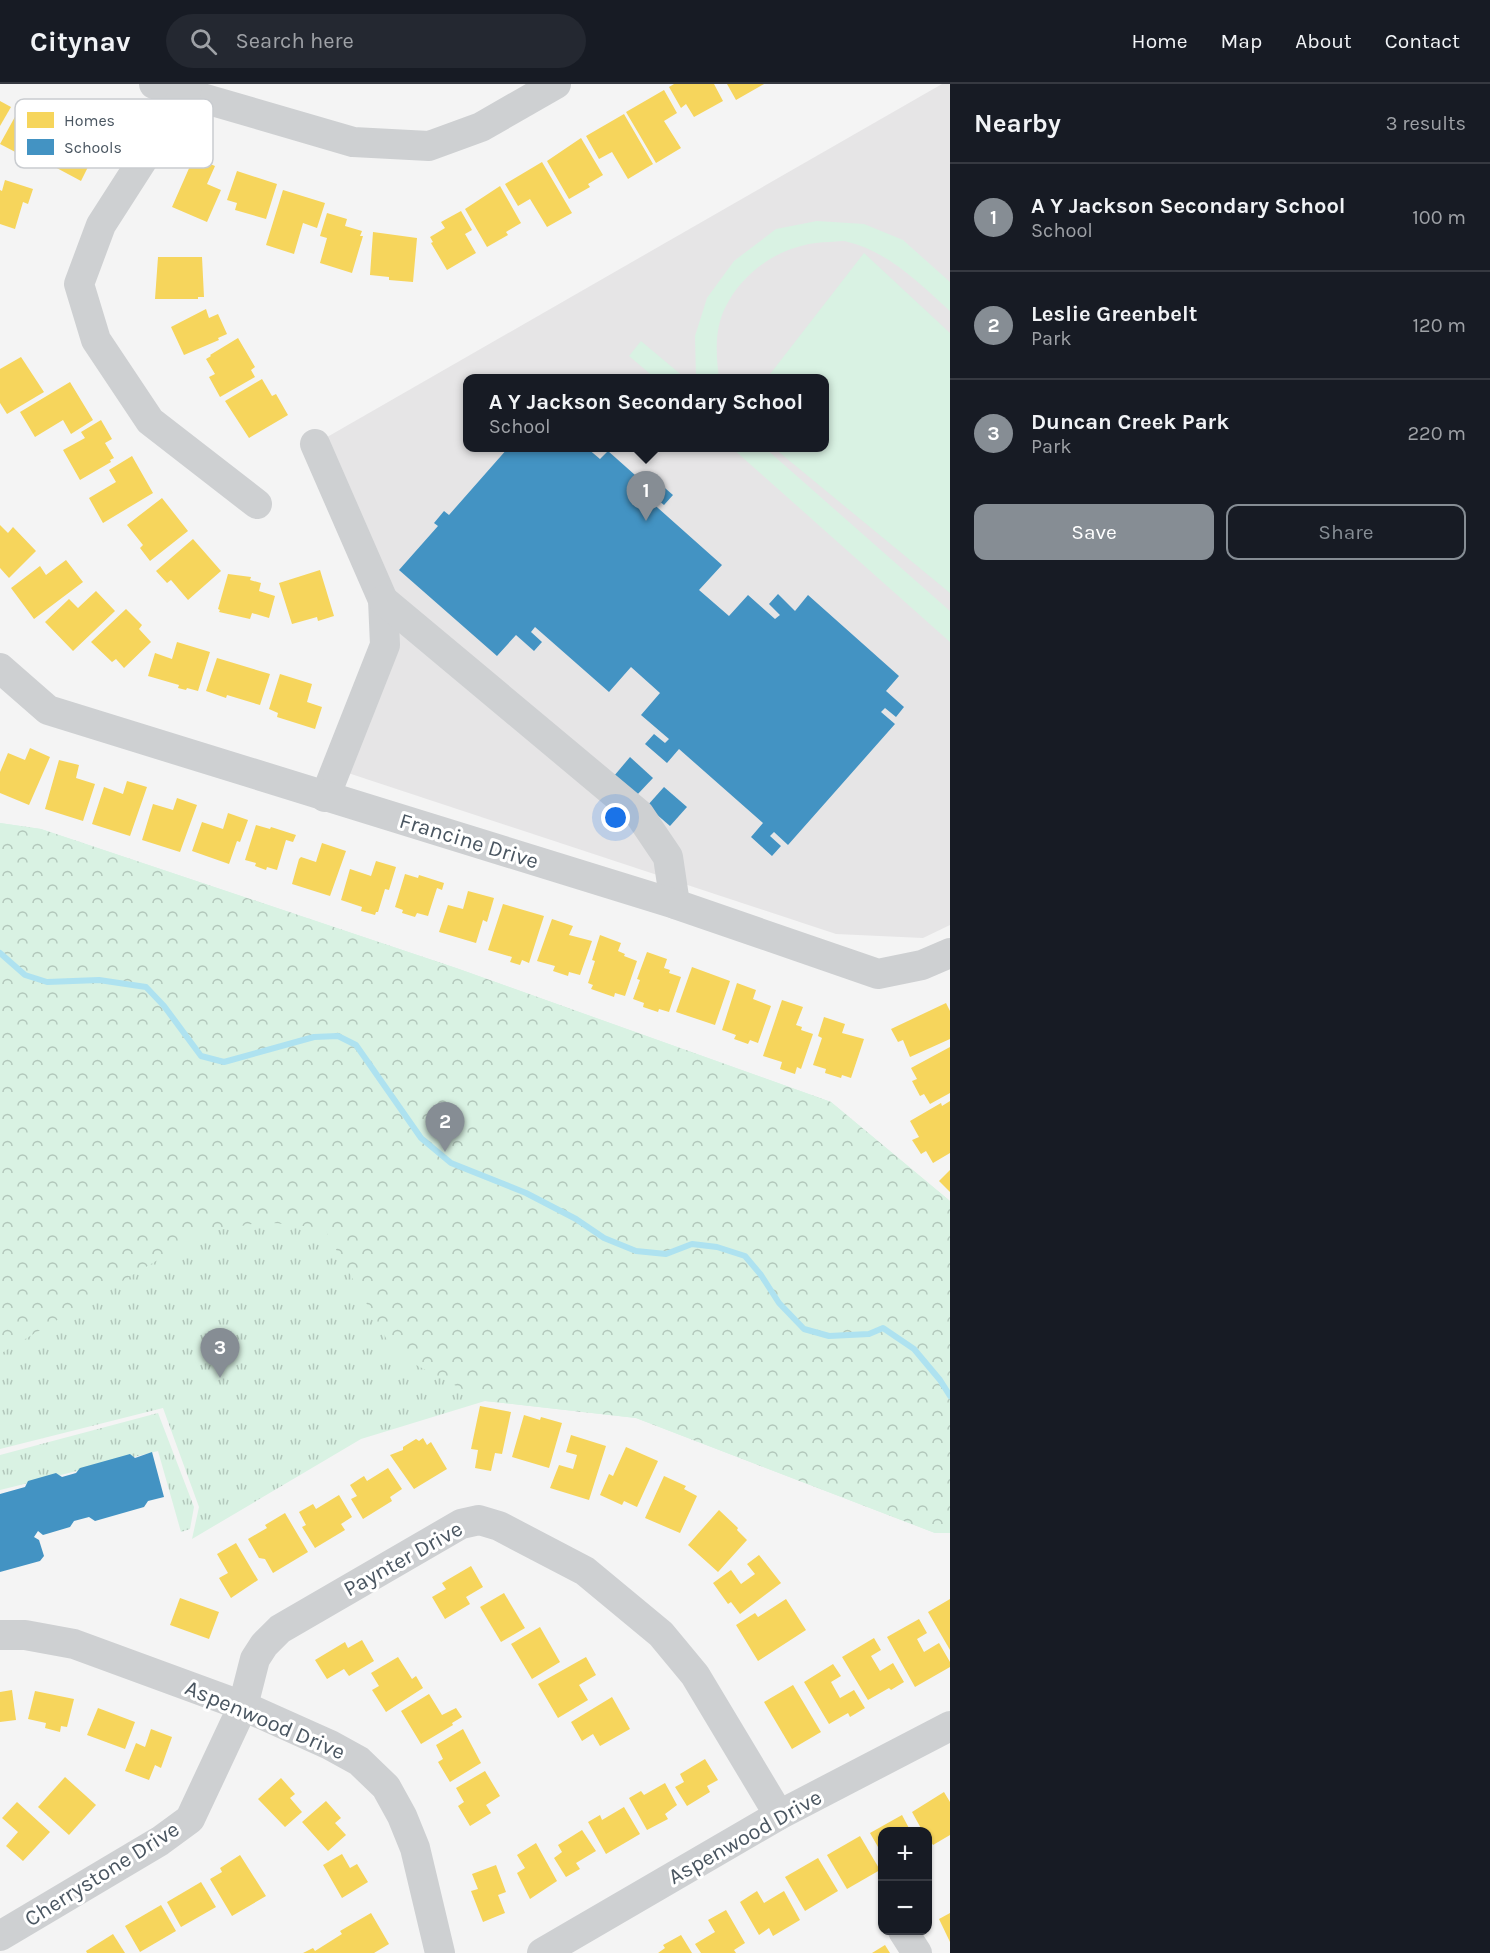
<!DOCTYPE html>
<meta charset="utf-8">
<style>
:root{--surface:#171b24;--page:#242831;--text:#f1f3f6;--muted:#9ea1a6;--line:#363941;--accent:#868d94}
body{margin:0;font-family:Karla,sans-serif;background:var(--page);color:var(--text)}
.controls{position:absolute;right:18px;bottom:18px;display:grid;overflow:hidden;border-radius:12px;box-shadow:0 2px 4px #0004}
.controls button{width:54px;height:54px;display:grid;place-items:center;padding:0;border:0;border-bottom:2px solid var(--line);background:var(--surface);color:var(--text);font:30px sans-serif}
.you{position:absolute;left:616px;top:734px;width:21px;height:21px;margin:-15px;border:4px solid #fff;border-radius:50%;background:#1a73e8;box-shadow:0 0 0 9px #1a73e833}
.badge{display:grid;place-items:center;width:39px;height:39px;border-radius:50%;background:var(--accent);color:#fff;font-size:20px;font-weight:700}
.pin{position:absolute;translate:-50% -50px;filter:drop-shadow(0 2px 3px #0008)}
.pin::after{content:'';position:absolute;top:32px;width:21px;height:18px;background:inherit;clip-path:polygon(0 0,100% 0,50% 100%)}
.popup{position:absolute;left:463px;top:290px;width:366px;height:78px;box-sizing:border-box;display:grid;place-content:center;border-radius:12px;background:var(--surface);filter:drop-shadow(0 2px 4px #0005);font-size:20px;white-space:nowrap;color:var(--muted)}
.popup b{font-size:22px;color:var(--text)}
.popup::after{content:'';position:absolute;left:50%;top:100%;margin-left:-12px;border:12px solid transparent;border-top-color:var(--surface)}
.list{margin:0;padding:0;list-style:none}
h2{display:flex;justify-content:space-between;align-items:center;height:78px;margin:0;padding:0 24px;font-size:26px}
h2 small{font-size:20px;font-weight:400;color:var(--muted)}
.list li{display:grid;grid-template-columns:39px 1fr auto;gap:18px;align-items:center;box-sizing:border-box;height:108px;padding:0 24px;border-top:2px solid var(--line)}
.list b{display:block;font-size:22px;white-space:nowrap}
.list p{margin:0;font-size:20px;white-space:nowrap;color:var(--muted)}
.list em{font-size:20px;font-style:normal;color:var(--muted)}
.actions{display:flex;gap:12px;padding:18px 24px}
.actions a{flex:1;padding:14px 0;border:2px solid var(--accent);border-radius:12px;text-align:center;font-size:21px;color:var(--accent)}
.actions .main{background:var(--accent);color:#fff}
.icon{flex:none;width:33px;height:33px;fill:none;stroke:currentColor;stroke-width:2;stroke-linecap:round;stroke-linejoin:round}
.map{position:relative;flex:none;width:950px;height:1869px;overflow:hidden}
header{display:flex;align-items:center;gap:36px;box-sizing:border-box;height:84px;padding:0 30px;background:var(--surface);border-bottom:2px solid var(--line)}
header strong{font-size:28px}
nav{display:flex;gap:33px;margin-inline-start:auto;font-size:21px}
.search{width:420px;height:54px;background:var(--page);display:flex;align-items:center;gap:15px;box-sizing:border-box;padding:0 21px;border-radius:33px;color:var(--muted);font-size:22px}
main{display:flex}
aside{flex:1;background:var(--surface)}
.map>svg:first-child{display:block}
.education{fill:#e6e5e6;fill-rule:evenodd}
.grass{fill:url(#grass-tufts)}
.forest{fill:url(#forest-crowns)}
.pitch{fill:#d9f2e3}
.homes{fill:#f6d55c}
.schools{fill:#4393c3}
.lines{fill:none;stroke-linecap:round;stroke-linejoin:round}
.stream{stroke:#aee2f0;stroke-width:6}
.minor{stroke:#ced0d2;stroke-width:30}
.labels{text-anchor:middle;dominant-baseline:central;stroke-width:6;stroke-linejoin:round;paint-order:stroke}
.street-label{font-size:22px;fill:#4a5661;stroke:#fff}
.key{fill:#fff;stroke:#c9ccd0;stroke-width:1.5}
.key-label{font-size:16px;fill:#4a5661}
</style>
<header>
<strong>Citynav</strong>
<div class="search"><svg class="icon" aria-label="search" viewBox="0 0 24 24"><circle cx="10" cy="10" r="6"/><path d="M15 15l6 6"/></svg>Search here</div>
<nav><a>Home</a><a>Map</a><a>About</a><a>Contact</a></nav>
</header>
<main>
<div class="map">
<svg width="950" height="1869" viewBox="0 0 950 1869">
<defs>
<pattern id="grass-tufts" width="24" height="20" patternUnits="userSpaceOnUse" patternTransform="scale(1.5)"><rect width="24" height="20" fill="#d9f2e3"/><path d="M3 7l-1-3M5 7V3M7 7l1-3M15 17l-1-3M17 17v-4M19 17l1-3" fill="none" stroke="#b2c7bb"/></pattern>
<pattern id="forest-crowns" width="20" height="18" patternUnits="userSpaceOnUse" patternTransform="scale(1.5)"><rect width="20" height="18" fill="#d9f2e3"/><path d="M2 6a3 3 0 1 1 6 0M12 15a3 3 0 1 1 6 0" fill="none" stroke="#b2c7bb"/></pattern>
</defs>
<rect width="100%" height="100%" fill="#f4f4f4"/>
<!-- education -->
<path class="education" d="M942,0H950V841L923,854L836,850L336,685L371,563L370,514L315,360ZM468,294H825V364H468Z"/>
<!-- grass -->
<g class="grass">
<path d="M0,739L41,745L459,885L831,1018L950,1117V1449H935L636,1334L485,1317L361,1355L192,1455L199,1423L163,1324L0,1365Z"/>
<path d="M158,1329L194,1423L190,1445L181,1448L158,1367L0,1406V1371Z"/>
</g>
<!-- forest -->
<path class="forest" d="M0,739L41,745L459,885L831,1018L950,1117V1449H935L636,1334L485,1317L395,1270L324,1144L263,1138L203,1149L0,1270Z"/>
<!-- pitch -->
<g class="pitch">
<path d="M817,137L864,140L903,156L950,198V227C920,200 889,168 848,158C843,156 836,158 830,158C787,158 745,184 726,222C714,245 716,270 719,294H696L695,252L707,214L734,177L776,145Z"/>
<path d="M864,169L950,249V509L774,364H825V294H767Z"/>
<path d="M641,257L685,294H655L629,272Z"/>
<path d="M732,364H765L950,527V558Z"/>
</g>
<!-- homes -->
<g class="homes">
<path d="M674,0H714L723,17L694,33L686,20L681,24L669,3Z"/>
<path d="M727,0H764L736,16Z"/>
<path d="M664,6L677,29L664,37L681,64L656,79L626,28Z"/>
<path d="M0,17L11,23L0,42Z"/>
<path d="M22,20L61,39L41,77L23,68L21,71L0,60Z"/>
<path d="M624,30L653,80L628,95L612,68L599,75L586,52Z"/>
<path d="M91,40L111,51L99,74L94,71L81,97L53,82L69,51L82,58Z"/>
<path d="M581,54L603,91L588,100L590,103L569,115L547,77Z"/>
<path d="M194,73L215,82L207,100L221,106L207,138L172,123Z"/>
<path d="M542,78L572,129L547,143L530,115L518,122L505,100Z"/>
<path d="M237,87L277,100L266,135L235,126L237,119L227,116Z"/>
<path d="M5,96L33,105L28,120L23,118L15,145L0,140V106L2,107Z"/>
<path d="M500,102L521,139L506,148L508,151L487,163L465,125Z"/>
<path d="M283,106L325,119L317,144L303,139L294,170L266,161Z"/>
<path d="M461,127L472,146L465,150L476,169L447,186L431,159L433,158L430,153L445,144L441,138Z"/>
<path d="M327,129L347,135L345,142L362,147L360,152H363L352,189L320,179L327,154L320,152Z"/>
<path d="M373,148L417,154L413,198L389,196V193L370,191Z"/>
<path d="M158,173H202L204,213H198V215H155Z"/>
<path d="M206,225L209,234L218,230L227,250L218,254L219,256L184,271L171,243Z"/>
<path d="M238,254L255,283L251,286L255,293L220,313L209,293L215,290L206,275L211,272L210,271Z"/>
<path d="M21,273L44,308L7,330L0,319V285Z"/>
<path d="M262,295L272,312L276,310L288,331L249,354L225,317Z"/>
<path d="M70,298L93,336L71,350L63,336L35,353L20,328Z"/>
<path d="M101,336L112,355L105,359L114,374L110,376L111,378L80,396L63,366L85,354L81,348Z"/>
<path d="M132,372L153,409L103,439L89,414L116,398L109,386Z"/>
<path d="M162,414L188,447L150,477L140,464L143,461L127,441Z"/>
<path d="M0,441L8,449L13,443L36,467L9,494L0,484Z"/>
<path d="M193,455L221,487L188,516L171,496L167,499L156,487Z"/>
<path d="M66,476L83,498L34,535L11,504L40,482L46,491Z"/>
<path d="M320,486L334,532L318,537L317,533L292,540L279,499Z"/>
<path d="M228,490L251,493L250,496L261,499L259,507L275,512L269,534L252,529L250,535L219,528L220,526L218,525Z"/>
<path d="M96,507L115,527L73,567L45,538L69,515L78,524Z"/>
<path d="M126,525L142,541L139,545L151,558L124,584L116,575L112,578L91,558Z"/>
<path d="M177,558L210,568L198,607L187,604L186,606L178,604L179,601L148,592L155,569L172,575Z"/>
<path d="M217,574L270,590L260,621L227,611L226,614L206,607Z"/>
<path d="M280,590L312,600L307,618L322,623L315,645L277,633L278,629L269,625Z"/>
<path d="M30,664L50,673L29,721L0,709V688L8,669L25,676Z"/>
<path d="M59,676L79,681L76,694L95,700L83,737L45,725Z"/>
<path d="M127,697L147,703L130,752L92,740L104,703L123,710Z"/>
<path d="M177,714L197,721L180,768L142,756L153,720L173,726Z"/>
<path d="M228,729L248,736L240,758L237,757L229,780L192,767L202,738L223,745Z"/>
<path d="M256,741L270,745L271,743L296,751L293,758L286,756L277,786L267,783L266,786L255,782L256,779L245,776Z"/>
<path d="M322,759L346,767L330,812L292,800L299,775L301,773L316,778Z"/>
<path d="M376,777L396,783L389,806L385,805L378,828H376L375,831L361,827L362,823L341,816L350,785L371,792Z"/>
<path d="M405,790L418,794L419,791L444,799L442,806L437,804L428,832L417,829L415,833L402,829L403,826L395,823Z"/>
<path d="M468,807L494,814L487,838L483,836L476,859L439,848L448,821L463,825Z"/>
<path d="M503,820L544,832L529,879L522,876L520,881L510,878L512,873L488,866Z"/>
<path d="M552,835L573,842L569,851L592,857L580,891L569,888L568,892L553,887L555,882L537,877Z"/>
<path d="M600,851L621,859L618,867L625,870L624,872L637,877L625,912L615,909L614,913L591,905L593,901L588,899L595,877L592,876Z"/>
<path d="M647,868L667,875L664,884L670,886L669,889L681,893L669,928L659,925L658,928L643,923L644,919L633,915L640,896L637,895Z"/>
<path d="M692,883L730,897L715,941L676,928Z"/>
<path d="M737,899L756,906L753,915L771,922L758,959L750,956L748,960L734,955L736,951L722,946Z"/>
<path d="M782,916L803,923L796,941L802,943L801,946L813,950L801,985L797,983L795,990L780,985L782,978L763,972Z"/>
<path d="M946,919L950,927V955L910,973L903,956L898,958L891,945Z"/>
<path d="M824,933L845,940L842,949L864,955L851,994L842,991L841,994L825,989L826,985L813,981L822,954L818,952Z"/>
<path d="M950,963V1009L930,1020L924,1010L920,1012L912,997L917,995L911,984Z"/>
<path d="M950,1017V1069L933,1079L926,1067L921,1070L912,1056L919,1053L910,1037L941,1019L942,1022Z"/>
<path d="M950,1086V1108L939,1097Z"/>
<path d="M480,1322L511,1328L502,1370L495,1369L491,1387L475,1384L478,1366L471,1365Z"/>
<path d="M524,1331L540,1336L541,1333L562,1339L549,1384L512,1373Z"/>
<path d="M571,1351L606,1362L589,1416L550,1404L559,1381L573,1385L577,1371L566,1368Z"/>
<path d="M423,1354L427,1361L431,1358L447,1385L414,1405L390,1371L403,1366V1363L416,1355L419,1357Z"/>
<path d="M626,1363L658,1377L637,1423L624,1417L622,1421L600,1411L609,1390L613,1392Z"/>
<path d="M388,1384L402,1405L390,1413L392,1417L363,1435L351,1415L357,1412L350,1401L364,1392L367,1397Z"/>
<path d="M664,1392L686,1402L684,1405L697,1412L680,1449L645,1434Z"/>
<path d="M339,1411L352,1433L341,1440L345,1446L315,1464L302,1443L306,1441L299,1428L313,1420L316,1425Z"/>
<path d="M719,1426L738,1444L737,1446L747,1456L718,1488L688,1461Z"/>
<path d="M285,1429L308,1468L273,1489L265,1475L259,1474L248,1455L267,1444L265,1441Z"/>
<path d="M236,1459L258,1496L231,1514L219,1494L228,1489L217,1470Z"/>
<path d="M759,1471L781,1499L740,1530L731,1518L728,1520L713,1499L731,1486L741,1500L755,1490L747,1480Z"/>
<path d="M471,1482L483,1503L466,1513L470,1520L445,1535L432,1513L446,1505L442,1499Z"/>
<path d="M504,1509L525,1544L501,1558L480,1523Z"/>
<path d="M180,1514L219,1528L209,1555L170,1541Z"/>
<path d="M786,1515L806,1546L758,1577L736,1541L755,1529L758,1533Z"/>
<path d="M950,1515V1566L928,1528Z"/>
<path d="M919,1535L927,1549L917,1555L924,1568L939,1559L950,1578V1583L915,1603L887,1553Z"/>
<path d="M540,1543L560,1578L532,1595L511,1560Z"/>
<path d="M874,1554L881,1566L871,1572L880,1587L893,1579L904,1598L891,1606L889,1604L868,1616L842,1573Z"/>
<path d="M362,1556L374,1577L349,1592L344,1585L327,1595L315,1576L345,1558L348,1564Z"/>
<path d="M398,1573L412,1595L416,1592L423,1604L386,1628L372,1606L379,1602L371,1589Z"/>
<path d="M586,1573L596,1591L579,1601L588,1616L558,1634L538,1600Z"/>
<path d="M833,1580L841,1592L831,1598L840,1614L854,1606L865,1624L850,1633L848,1629L829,1640L804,1598Z"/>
<path d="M793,1601L821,1648L792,1665L764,1618Z"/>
<path d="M12,1606L16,1636L0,1638V1608Z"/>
<path d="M35,1607L74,1615L67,1643L61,1642L60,1648L45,1644L46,1639L28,1635Z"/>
<path d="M429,1610L442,1631L456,1624L462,1633L452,1639L453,1641L421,1660L401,1627Z"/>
<path d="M612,1613L630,1645L600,1662L593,1650L582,1657L571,1638Z"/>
<path d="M98,1624L135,1638L125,1665L87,1651Z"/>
<path d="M151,1645L172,1653L161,1684L155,1681L149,1696L125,1687L136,1659L145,1663Z"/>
<path d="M463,1645L481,1679L450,1698L438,1678L443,1675L436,1661Z"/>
<path d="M705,1675L718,1696L707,1702L710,1708L687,1722L675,1703L684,1698L680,1690Z"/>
<path d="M485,1687L500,1712L486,1721L491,1729L470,1742L458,1722L464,1718L456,1704Z"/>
<path d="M65,1693L96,1721L69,1751L38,1723Z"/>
<path d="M281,1694L295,1710L290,1714L302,1728L285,1743L258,1715Z"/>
<path d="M665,1699L677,1721L665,1730L668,1735L647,1746L629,1714L641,1707L644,1711Z"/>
<path d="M944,1708L950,1718V1751L933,1761L928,1753V1748H923L912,1728Z"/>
<path d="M326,1717L341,1734L335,1739L346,1751L328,1767L302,1738Z"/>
<path d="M17,1718L50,1748L23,1777L6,1762L18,1748L2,1734Z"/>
<path d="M624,1723L640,1750L606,1770L588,1738L600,1731L602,1736Z"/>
<path d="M902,1731L911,1748H882V1770L870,1749Z"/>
<path d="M582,1746L596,1767L576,1779L580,1785L566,1793L554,1774L562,1768L558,1761Z"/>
<path d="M860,1752L880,1786L847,1805L827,1771Z"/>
<path d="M536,1759L557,1797L530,1815L517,1789L525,1784L517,1771Z"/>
<path d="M342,1770L350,1784L357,1780L368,1798L342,1814L323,1781Z"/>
<path d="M240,1771L266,1812L232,1832L210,1795L222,1788L220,1784Z"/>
<path d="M818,1774L838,1807L805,1827L785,1793Z"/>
<path d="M496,1781L506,1808L498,1811L505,1829L483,1838L471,1807L478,1805L472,1790Z"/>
<path d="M201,1798L216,1823L181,1843L167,1818Z"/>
<path d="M757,1807L764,1819L784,1807L800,1836L773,1852L769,1844L759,1851L740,1818Z"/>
<path d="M161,1821L176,1847L140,1868L125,1842Z"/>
<path d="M726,1826L745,1859L734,1866L736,1869H701L695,1860L715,1848L708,1836Z"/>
<path d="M371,1829L389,1860L374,1869H303L313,1864L315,1867L342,1850L340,1847Z"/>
<path d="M950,1829V1858L939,1835Z"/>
<path d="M113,1850L125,1869H87L86,1867Z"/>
<path d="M681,1851L692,1869H658L665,1864L663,1861Z"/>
<path d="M885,1861L890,1869H872Z"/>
</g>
<!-- schools -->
<g class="schools">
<path d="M508,364H587L600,375L608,367L644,399L651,392L673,411L664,421L652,411L649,416L722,481L699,506L729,532L748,511L775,535L780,531L769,520L778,510L795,527L808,511L899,592L886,607L904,623L896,633L885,624L881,628L895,640L788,761L774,748L770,752L781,762L772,772L751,753L763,739L679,665L667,679L645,660L654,650L665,659L669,655L641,631L660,609L631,583L609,608L535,543L531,548L542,558L534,567L516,551L497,572L399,486L438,442L434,439L444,427L449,431Z"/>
<path d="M630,673L653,694L636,712L614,692Z"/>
<path d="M664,703L687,723L670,742L647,722Z"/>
<path d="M152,1368L164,1413L148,1417L144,1423L95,1437L89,1433L74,1437L70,1443L43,1451L38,1447L34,1453L39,1456L44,1472L40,1477L0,1488V1410L25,1403L28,1397L56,1389L62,1393L76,1389L80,1384L130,1370L135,1374Z"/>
</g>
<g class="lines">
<!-- stream -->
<path class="stream" d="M0,869L25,891L47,898L99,896L146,903L164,922L201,972L224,978L314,953L338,952L356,961L421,1054L451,1079L526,1109L576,1135L604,1154L636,1167L666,1170L692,1160L717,1163L745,1172L761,1191L779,1219L804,1245L829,1252L869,1250L883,1244L914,1265L940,1296L950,1312"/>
<!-- minor -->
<g class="minor">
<path d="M154,0L353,58L429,62L481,43L556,0"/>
<path d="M187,0L185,10L101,141L79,200L96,256L150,337L257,420"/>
<path d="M315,360L383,516L385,561L325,713"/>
<path d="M383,516L639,730L668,773L675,820"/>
<path d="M0,584L48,626L675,820L878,890L922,881L950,869"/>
<path d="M0,1551H25L74,1560L243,1622L330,1661L359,1677L386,1703L402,1732L415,1764L440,1869"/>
<path d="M903,1847L917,1869"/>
<path d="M0,1852L160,1757L190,1735L243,1622L255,1575L264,1561L280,1545L461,1440L479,1436L499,1442L585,1487L661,1550L695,1591L779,1731"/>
<path d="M542,1869L779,1731L950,1642"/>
</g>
</g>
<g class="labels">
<!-- street labels -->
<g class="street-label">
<text transform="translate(469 757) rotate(17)">Francine Drive</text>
<text transform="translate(403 1475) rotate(-29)">Paynter Drive</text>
<text transform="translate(265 1636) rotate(23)">Aspenwood Drive</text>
<text transform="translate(745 1753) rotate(-29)">Aspenwood Drive</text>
<text transform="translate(102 1790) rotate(-32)">Cherrystone Drive</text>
</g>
</g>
<!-- legend -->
<rect x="15" y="15" width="198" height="69" rx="9" class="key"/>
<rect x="27" y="28" width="27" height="16" fill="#f6d55c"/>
<rect x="27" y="55" width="27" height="16" fill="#4393c3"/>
<g class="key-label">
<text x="64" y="42">Homes</text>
<text x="64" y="69">Schools</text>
</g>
</svg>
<div class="controls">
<button>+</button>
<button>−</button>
</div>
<div class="you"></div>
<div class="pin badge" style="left:646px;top:437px">1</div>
<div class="popup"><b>A Y Jackson Secondary School</b>School</div>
<div class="pin badge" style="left:445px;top:1068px">2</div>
<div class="pin badge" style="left:220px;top:1294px">3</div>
</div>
<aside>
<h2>Nearby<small>3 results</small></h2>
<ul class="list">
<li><span class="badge">1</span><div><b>A Y Jackson Secondary School</b><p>School</p></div><em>100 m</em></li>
<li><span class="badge">2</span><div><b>Leslie Greenbelt</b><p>Park</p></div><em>120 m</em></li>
<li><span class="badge">3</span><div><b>Duncan Creek Park</b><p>Park</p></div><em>220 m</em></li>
</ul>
<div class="actions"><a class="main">Save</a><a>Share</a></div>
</aside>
</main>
